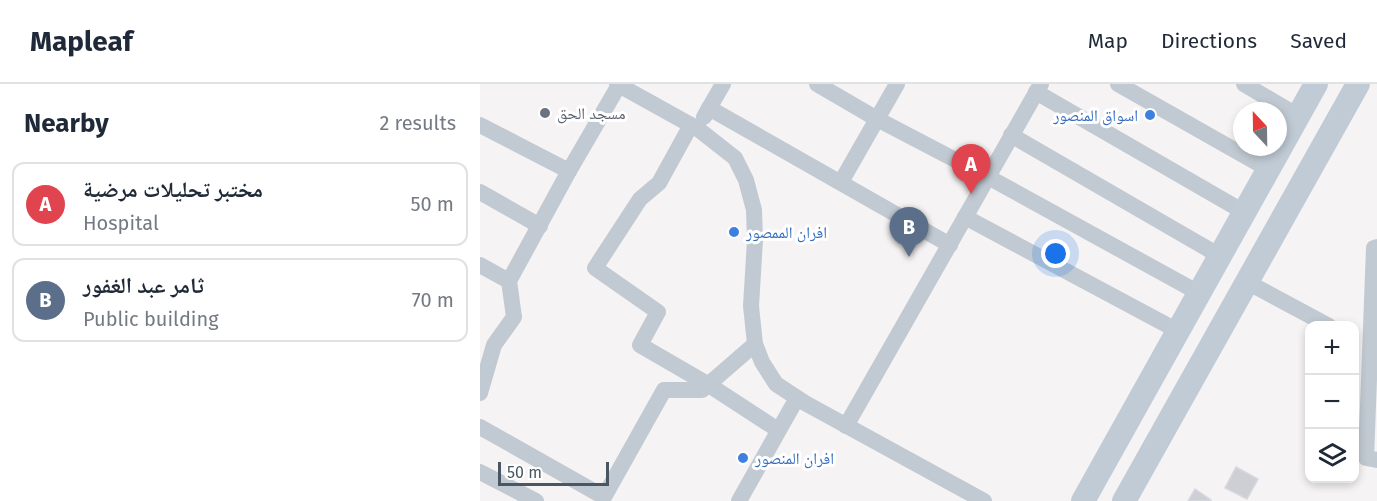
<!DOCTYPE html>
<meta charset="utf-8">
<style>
:root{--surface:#fff;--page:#f6f6f7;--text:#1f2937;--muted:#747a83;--line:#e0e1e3;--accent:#1a73e8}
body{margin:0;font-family:"Fira Sans","Noto Naskh Arabic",sans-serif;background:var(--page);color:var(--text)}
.controls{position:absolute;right:18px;bottom:18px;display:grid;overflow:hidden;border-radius:12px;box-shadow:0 3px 9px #0003}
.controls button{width:54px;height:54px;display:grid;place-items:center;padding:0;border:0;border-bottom:2px solid var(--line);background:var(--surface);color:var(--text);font:30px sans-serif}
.compass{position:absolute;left:753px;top:18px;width:54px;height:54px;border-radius:50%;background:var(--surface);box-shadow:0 3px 9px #0003;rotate:338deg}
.scale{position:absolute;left:18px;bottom:15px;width:111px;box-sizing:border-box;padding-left:6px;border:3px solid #4a5661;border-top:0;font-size:16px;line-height:21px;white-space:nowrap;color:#4a5661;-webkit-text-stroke:4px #fff;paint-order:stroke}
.you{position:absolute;left:576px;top:170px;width:21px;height:21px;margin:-15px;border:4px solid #fff;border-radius:50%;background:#1a73e8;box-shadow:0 0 0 9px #1a73e833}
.badge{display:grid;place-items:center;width:39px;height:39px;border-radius:50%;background:var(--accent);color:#fff;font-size:20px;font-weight:700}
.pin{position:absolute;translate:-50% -50px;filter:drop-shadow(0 2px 3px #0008)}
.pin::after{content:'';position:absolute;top:32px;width:21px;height:18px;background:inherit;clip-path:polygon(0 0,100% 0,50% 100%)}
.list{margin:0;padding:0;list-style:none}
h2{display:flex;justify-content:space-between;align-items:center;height:78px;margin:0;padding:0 24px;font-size:26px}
h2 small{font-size:20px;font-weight:400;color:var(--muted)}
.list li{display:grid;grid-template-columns:39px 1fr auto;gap:18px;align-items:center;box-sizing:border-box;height:84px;margin:0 12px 12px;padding:0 12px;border:2px solid var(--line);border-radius:12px}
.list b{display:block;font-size:22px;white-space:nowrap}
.list p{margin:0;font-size:20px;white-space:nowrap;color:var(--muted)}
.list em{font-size:20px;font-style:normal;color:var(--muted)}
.icon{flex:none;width:33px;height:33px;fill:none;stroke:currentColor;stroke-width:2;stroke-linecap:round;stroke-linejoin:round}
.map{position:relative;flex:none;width:897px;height:417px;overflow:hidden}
header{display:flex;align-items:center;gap:36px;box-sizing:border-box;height:84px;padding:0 30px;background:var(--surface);border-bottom:2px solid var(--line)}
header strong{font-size:28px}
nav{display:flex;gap:33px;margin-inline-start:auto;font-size:21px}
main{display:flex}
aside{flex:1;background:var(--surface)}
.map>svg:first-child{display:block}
.building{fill:#cdcfd5;stroke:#d7d9de;stroke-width:1.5}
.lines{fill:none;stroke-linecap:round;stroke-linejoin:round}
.street{stroke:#c1cad2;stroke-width:16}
.secondary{stroke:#c1cbd6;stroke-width:24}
.worship-dot{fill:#6b7280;stroke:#fff;stroke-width:2}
.shop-dot{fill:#3f7fe0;stroke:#fff;stroke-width:2}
.labels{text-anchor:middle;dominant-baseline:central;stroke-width:6;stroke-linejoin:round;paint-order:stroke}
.worship-label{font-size:16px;fill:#5b616d;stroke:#fff;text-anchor:start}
.shop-label{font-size:16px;fill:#366cbe;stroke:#fff;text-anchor:start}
</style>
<header>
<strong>Mapleaf</strong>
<nav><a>Map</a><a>Directions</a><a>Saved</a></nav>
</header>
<main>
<aside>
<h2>Nearby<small>2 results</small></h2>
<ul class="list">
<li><span class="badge" style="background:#e0444e">A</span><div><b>مختبر تحليلات مرضية</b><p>Hospital</p></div><em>50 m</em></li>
<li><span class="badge" style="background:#5c6f8a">B</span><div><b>ثامر عبد الغفور</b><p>Public building</p></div><em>70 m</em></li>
</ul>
</aside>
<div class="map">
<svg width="897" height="417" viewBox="0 0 897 417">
<rect width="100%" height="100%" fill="#f5f3f3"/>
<!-- building -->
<g class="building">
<path d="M756,383L778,395L767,415L745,404Z"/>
<path d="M715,405L731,416V417H708Z"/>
</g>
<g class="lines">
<!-- street -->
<g class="street">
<path d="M137,0L218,45L255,74L266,96L274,126L275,156L271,222L275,260L282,278L296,300L325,319L504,417"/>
<path d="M337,0L397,35L508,93L719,209"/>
<path d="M638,0L788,85"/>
<path d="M764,0L818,32"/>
<path d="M556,8L764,128"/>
<path d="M229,24L470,161"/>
<path d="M224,33L243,0"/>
<path d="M0,41L89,87"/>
<path d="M211,41L179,99L160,115L115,184L178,228L160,261L229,301L298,346"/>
<path d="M531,51L740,172"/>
<path d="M361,98L417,0"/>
<path d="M0,108L60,142"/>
<path d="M485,133L698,247"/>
<path d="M897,163L894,164L886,374L897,376"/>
<path d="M0,181L29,197"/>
<path d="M767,198L849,242"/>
<path d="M0,309L14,261L34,233L29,197L89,87L139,1"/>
<path d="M366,342L561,0"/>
<path d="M0,343L124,413L184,306H222L275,260"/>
<path d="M0,388L56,417"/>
<path d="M259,417L317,314"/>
</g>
<!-- secondary -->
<g class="secondary">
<path d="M603,417L836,0"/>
<path d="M644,417L878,0"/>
</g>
</g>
<!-- markers -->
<circle class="worship-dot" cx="65" cy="29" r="6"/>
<g class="shop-dot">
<circle cx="670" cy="31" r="6"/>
<circle cx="254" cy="148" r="6"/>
<circle cx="263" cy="374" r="6"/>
</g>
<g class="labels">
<!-- worship labels -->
<g class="worship-label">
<text x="77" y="29">مسجد الحق</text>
</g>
<!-- shop labels -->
<g class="shop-label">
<text x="658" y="31" text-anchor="end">اسواق المنصور</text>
<text x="266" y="148">افران الممصور</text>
<text x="275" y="374">افران المنصور</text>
</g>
</g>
</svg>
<div class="controls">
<button>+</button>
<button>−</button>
<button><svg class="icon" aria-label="layers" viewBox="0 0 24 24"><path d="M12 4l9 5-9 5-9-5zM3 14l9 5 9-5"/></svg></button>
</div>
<svg class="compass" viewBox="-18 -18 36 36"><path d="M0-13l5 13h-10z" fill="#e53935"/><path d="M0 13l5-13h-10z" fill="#747a83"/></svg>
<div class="scale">50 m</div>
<div class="you"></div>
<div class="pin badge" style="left:491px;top:110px;background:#e0444e">A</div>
<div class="pin badge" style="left:429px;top:173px;background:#5c6f8a">B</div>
</div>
</main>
